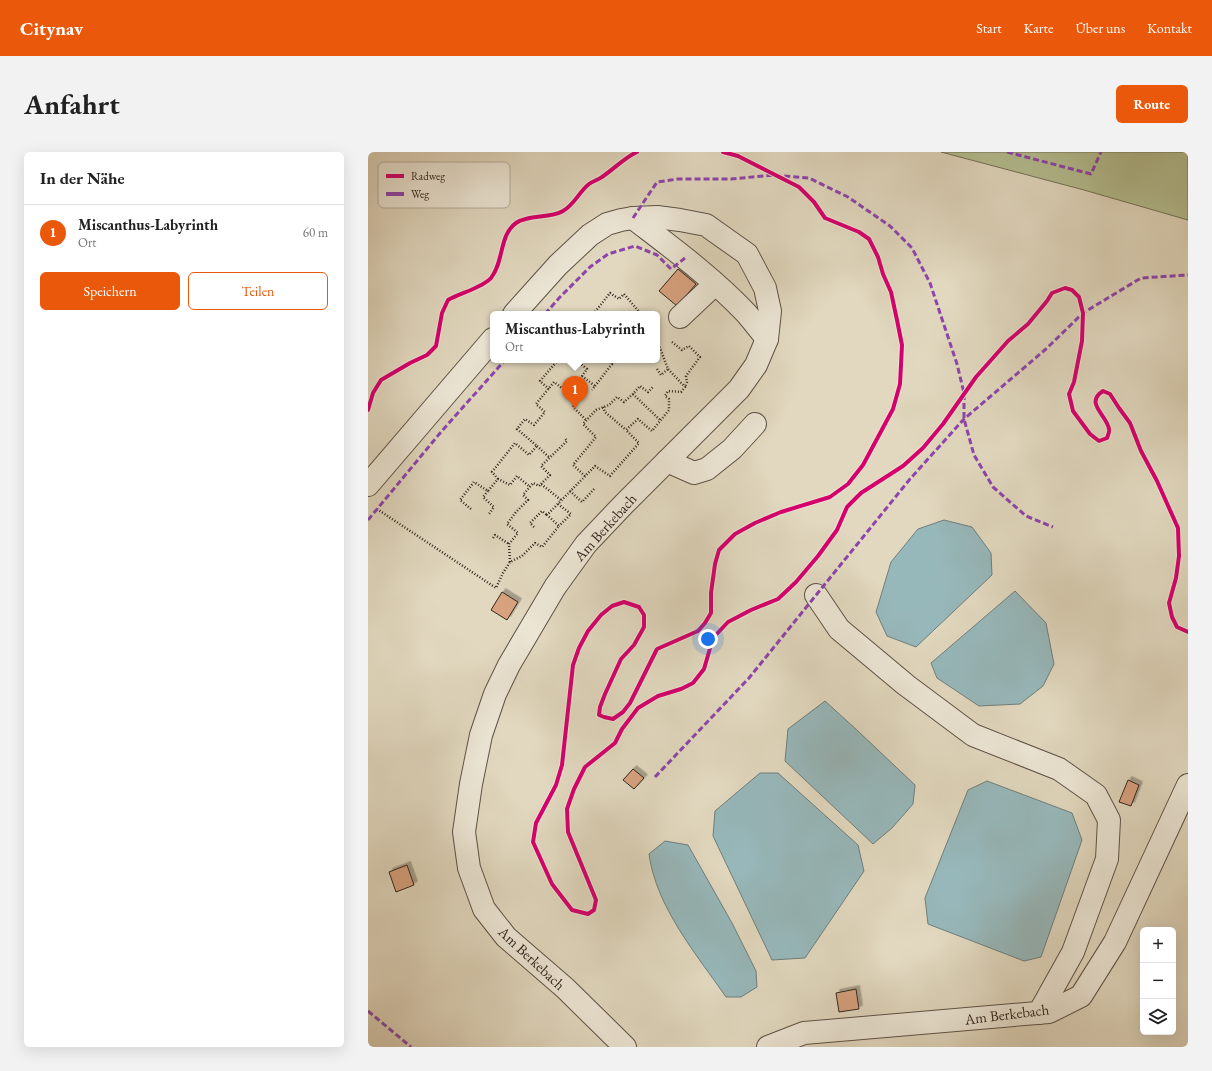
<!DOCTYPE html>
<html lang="de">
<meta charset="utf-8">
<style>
:root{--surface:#fff;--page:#f2f2f2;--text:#222;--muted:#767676;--line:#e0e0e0;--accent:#ea580c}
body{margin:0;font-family:"EB Garamond",serif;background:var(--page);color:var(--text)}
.controls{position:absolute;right:12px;bottom:12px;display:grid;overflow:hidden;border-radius:6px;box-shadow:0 4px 16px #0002}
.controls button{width:36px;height:36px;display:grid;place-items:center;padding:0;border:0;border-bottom:1px solid var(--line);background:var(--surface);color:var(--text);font:20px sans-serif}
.you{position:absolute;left:340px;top:487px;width:14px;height:14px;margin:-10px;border:3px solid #fff;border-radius:50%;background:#1a73e8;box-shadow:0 0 0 6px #1a73e833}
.badge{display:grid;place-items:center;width:26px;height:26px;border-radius:50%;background:var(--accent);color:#fff;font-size:13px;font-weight:700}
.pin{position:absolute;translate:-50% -33px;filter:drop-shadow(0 1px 2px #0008)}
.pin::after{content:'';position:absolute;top:21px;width:14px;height:12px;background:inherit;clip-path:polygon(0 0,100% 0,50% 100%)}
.popup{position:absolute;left:122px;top:159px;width:170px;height:52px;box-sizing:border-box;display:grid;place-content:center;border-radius:6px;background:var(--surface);filter:drop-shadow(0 1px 3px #0005);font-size:13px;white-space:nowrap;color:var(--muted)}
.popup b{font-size:15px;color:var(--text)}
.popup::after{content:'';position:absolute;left:50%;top:100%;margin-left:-8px;border:8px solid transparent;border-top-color:var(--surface)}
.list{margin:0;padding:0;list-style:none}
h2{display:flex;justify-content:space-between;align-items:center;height:52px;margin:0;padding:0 16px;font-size:17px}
h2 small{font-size:13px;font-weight:400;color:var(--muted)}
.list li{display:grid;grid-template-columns:26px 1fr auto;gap:12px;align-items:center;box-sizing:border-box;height:56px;padding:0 16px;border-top:1px solid var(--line)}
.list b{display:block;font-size:15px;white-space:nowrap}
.list p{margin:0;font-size:13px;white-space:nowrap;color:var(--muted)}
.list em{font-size:13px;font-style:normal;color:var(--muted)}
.actions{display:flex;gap:8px;padding:12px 16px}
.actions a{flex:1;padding:9px 0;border:1px solid var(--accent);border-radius:6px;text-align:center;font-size:14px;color:var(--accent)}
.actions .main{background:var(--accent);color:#fff}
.icon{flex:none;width:22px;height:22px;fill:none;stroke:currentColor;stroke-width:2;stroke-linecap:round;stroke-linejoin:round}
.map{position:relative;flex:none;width:820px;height:895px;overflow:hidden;border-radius:6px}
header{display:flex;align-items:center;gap:24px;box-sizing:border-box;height:56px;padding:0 20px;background:var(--accent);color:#fff}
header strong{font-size:19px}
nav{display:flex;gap:22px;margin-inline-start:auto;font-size:14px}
.intro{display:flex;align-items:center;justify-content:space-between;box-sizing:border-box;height:96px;padding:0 24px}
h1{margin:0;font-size:28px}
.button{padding:10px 18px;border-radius:6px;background:var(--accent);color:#fff;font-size:14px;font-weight:700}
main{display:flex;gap:24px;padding:0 24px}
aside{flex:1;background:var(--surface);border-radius:6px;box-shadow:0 4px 16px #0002}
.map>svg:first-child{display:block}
.green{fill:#b4be91;stroke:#737258}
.water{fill:#97b8bb;stroke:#6f7e7c}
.building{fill:#d8a27f;stroke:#32261e;filter:url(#shadow)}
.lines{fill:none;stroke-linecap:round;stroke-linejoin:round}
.minor-casing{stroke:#5e5246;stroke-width:24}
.path{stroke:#32261e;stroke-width:2.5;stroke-dasharray:1 2;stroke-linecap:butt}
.minor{stroke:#ece6d5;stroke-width:22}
.quiet{stroke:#8e44ad;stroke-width:3;stroke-dasharray:6 3;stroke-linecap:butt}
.cycleway-casing{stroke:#ece6d5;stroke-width:6}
.cycleway{stroke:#d6006c;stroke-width:4}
.labels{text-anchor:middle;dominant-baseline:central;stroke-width:4;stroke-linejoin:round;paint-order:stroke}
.street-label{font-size:15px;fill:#32261e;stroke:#ece6d5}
.key{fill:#ece6d5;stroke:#b4ac9e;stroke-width:1}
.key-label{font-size:11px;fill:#32261e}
</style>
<header>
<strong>Citynav</strong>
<nav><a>Start</a><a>Karte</a><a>Über uns</a><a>Kontakt</a></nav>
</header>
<div class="intro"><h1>Anfahrt</h1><a class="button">Route</a></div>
<main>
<aside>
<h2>In der Nähe<small></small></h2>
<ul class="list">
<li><span class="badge">1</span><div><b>Miscanthus-Labyrinth</b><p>Ort</p></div><em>60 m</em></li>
</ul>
<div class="actions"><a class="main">Speichern</a><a>Teilen</a></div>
</aside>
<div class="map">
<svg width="820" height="895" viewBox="0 0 820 895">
<defs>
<filter id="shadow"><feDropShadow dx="3.5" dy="-3.5" stdDeviation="0" flood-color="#0004"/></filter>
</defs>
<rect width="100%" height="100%" fill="#e1d8bf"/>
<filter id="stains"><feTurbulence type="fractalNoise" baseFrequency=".005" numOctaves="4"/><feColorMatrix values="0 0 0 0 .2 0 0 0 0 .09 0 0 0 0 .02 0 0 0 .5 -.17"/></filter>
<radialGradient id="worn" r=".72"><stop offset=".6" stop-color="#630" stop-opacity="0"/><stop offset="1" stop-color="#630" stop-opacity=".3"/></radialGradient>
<!-- green -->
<path class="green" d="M573,0H820V68L716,38Z"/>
<!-- water -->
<g class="water">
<path d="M576,368L604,375L623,401L624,423L548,495L519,484L508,460L523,410L550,377Z"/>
<path d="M647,439L678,471L686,512L675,534L652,552L611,554L569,526L563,511Z"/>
<path d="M457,549L491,580L547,633L545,652L524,676L505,692L417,609L420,577Z"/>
<path d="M392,621H410L490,693L496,719L437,806L404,808L345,684L347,659Z"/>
<path d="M619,629L704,661L714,688L673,805L656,809L560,772L557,746L600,638Z"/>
<path d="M297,689L320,693L364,771L388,819L389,835L373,845H358C329,803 288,755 281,702Z"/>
</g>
<!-- building -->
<g class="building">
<path d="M310,117L328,132L309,154L291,139Z"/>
<path d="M134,440L150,450L139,468L123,458Z"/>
<path d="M265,617L276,626L266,637L255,628Z"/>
<path d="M760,628L771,633L763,654L751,650Z"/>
<path d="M39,713L46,733L28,740L21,720Z"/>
<path d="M488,837L491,857L471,860L468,841Z"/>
</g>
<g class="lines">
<defs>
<g id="minor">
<path d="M265,66C304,96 344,125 378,161C385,169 392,178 399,187"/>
<path d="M146,162L190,113L222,83L239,72L253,68L265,66L289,65L312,68L338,73L379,102L397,136L402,159L399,187L388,213L371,237L256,352L218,392L187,435L141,513L127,542L113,583L103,632L96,680L101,716L116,757L138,785L197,836L257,895"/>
<path d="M312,165L347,132"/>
<path d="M299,309L326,321L339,317L364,297L387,272"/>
<path d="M0,333L125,187"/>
<path d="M448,443L471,477L538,533L605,583L691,617L728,643L741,668L739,707L705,800L671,861"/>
<path d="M400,895L436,881L681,860L713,844L747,790L820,633"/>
</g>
</defs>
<!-- minor casing -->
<use href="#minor" class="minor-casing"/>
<!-- path -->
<g class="path">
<path d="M229,162L227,160L242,141L251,147L256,142L273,162"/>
<path d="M304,190L314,198L321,194L332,205L318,224L319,230L317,235"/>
<path d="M259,210L262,208"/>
<path d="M289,217L293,223L300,217"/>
<path d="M214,224L227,234L224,238"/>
<path d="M227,234L244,212L239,208"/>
<path d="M181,237L172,229L190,208"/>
<path d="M265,242L292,268"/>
<path d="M209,249L205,255L218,268"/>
<path d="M235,255L237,260L258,278"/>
<path d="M169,294L182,306"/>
<path d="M217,324L205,313L228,285L215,272L228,258L241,253L249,245L256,250L265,242L272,234L280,240L285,235"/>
<path d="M130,327L124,320L147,291L161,303L169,294L149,277L157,267L166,273L177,260L168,252L186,230L199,240L214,224L219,217L208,208"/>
<path d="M173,332L182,323L173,314L199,289L197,286"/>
<path d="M120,339L115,345L126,355L121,362"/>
<path d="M202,339L214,350L227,336"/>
<path d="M190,352L203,362L191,374"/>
<path d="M9,357L128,436L135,421L142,410L154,404L167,391L174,395L191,374L179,363L227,314L242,324L271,291L258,278L270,267L284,279L301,258V247L297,244L300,239L313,240L317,235L300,217L289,188"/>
<path d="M103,357L92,348L106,330L120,339L130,327L142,333L149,324L162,335"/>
<path d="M166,375L162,371L174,359L179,363"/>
<path d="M125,386L127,383L141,392"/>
<path d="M142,410L141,392L150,381L139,372L148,360L160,348L155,343L165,331L171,334L173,332L193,348"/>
</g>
<!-- minor -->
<use href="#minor" class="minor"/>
<!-- quiet -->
<g class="quiet">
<path d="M639,0L723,22L733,0"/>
<path d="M265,66L289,30L310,27H363L406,23L441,26L480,45L522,74L544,96L562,131L589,212L596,241V267L606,303L625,335L658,364L685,375"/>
<path d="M177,162L192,145L222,115L240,102L267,94L289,103L303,117L317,106"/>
<path d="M0,368L73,280L137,208"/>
<path d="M287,625L381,526L542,327L596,267L678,197L715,161L773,126L820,123"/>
<path d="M0,859L43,895"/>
</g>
<defs>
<g id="cycleway">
<path d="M355,0L370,4L431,35L446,50L457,66L491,80L501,87L510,105L515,122L523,140L529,168L534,193L532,232L525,257L495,313L480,332L462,345L413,360L387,371L367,382L351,398L347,412L343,441V461L337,471L330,479L289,497L262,551L255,560L245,567L236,565L231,563L232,555L237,542L253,507L266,493L276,475V463L271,455L256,450L244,454L233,463L220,479L211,496L205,513L194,613L188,633L168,671L165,690L184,732L204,758L220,762L226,758L228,748L200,680L199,657L206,637L217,615L247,591L254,577L270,556L290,544L313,537L325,531L336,517L345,486L360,470L383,458L410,447L428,430L450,404L469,378L479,355L493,341L535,314L555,296L575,272L608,225L640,189L660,172L679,149L684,141L697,136L704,138L711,145L715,161L714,189L706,230L701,242L705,259L722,282L731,289L739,286C740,283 742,279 741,277C739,263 716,251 735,239L742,242L751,256L762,271L773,299L789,329L810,376L811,404L808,426L801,451L804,465L809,475L820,480"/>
<path d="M0,258L5,241L13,228L42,211L59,203L68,194L74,161L80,148C92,141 114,136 123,126C136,110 131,83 148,71C161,62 181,67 195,59C206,53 211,40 221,32C225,29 230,28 234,25C246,17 256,6 269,0"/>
</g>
</defs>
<!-- cycleway casing -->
<use href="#cycleway" class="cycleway-casing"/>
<!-- cycleway -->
<use href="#cycleway" class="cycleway"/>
</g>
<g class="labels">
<!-- street labels -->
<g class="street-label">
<text transform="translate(237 375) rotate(-48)">Am Berkebach</text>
<text transform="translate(164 806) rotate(43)">Am Berkebach</text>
<text transform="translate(639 862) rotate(-7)">Am Berkebach</text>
</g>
</g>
<!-- legend -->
<rect x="10" y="10" width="132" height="46" rx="6" class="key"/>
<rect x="18" y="22" width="18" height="4" fill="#d6006c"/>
<rect x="18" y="40" width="18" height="4" fill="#8e44ad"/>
<g class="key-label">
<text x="43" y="28">Radweg</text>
<text x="43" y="46">Weg</text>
</g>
<rect width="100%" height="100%" filter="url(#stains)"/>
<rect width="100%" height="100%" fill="url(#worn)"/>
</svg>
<div class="controls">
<button>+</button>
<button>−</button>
<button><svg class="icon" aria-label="layers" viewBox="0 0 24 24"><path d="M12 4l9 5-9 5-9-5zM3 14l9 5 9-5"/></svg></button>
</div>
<div class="you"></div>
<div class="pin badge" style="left:207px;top:257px">1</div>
<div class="popup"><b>Miscanthus-Labyrinth</b>Ort</div>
</div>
</main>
